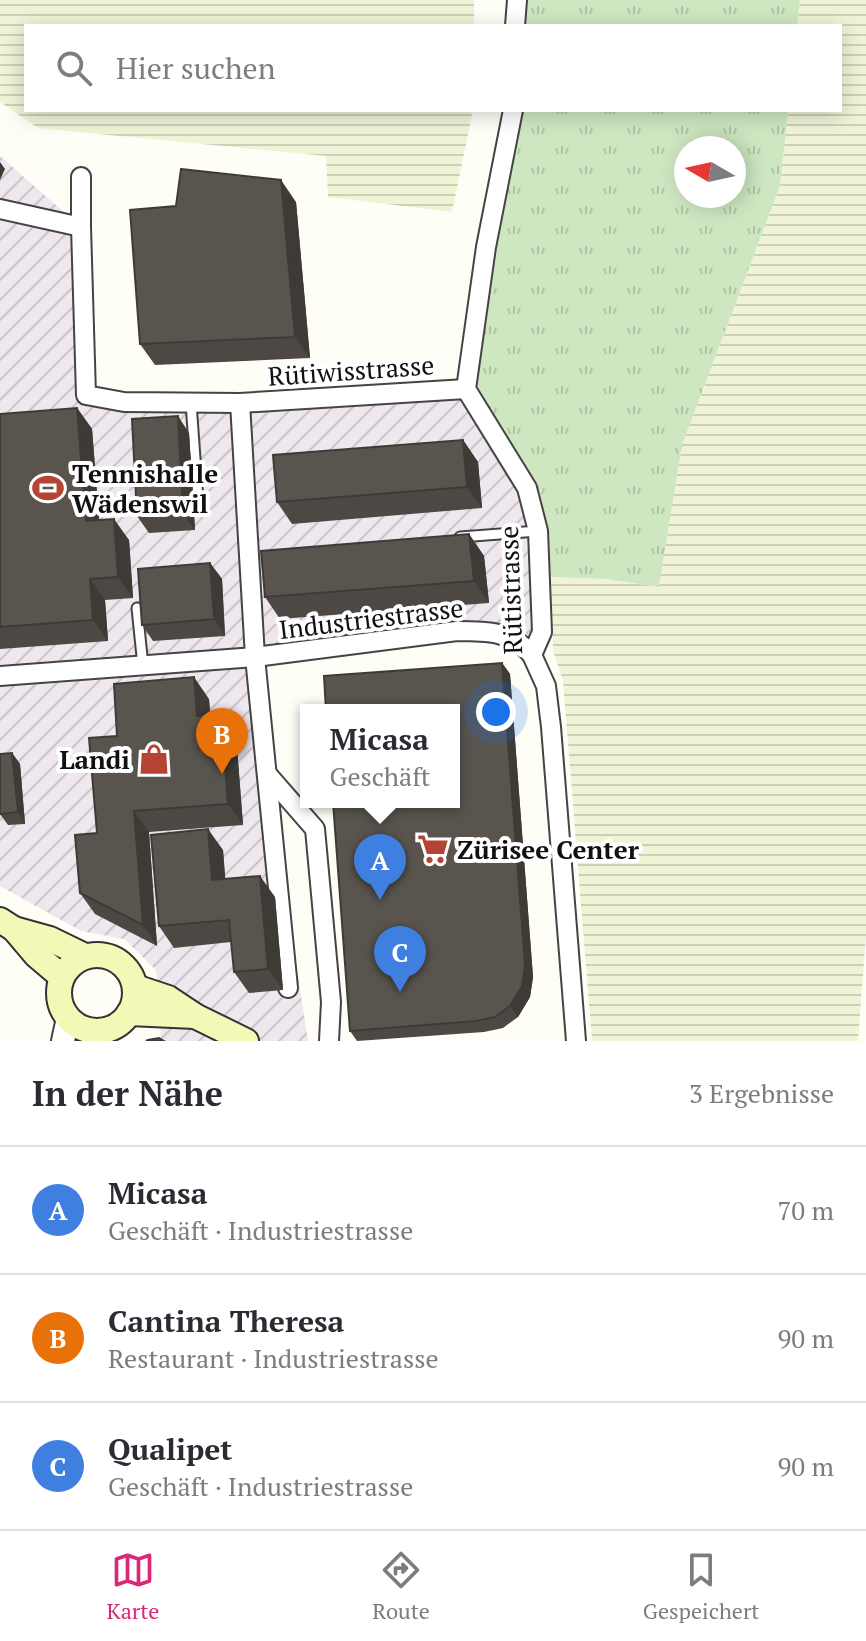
<!DOCTYPE html>
<html lang="de">
<meta charset="utf-8">
<style>
:root{--surface:#fff;--page:#f7f7f7;--text:#2b2b33;--muted:#7c7c81;--line:#e1e1e2;--accent:#db2777}
body{margin:0;font-family:"PT Serif",serif;background:var(--page);color:var(--text)}
.compass{position:absolute;left:674px;top:136px;width:72px;height:72px;border-radius:50%;background:var(--surface);box-shadow:0 4px 20px #0003;rotate:279deg}
.you{position:absolute;left:496px;top:712px;width:28px;height:28px;margin:-20px;border:6px solid #fff;border-radius:50%;background:#1a73e8;box-shadow:0 0 0 12px #1a73e833}
.badge{display:grid;place-items:center;width:52px;height:52px;border-radius:50%;background:var(--accent);color:#fff;font-size:26px;font-weight:700}
.pin{position:absolute;translate:-50% -66px;filter:drop-shadow(0 2px 4px #0008)}
.pin::after{content:'';position:absolute;top:42px;width:28px;height:24px;background:inherit;clip-path:polygon(0 0,100% 0,50% 100%)}
.popup{position:absolute;left:300px;top:704px;width:160px;height:104px;box-sizing:border-box;display:grid;place-content:center;border-radius:0px;background:var(--surface);filter:drop-shadow(0 2px 6px #0005);font-size:26px;white-space:nowrap;color:var(--muted)}
.popup b{font-size:30px;color:var(--text)}
.popup::after{content:'';position:absolute;left:50%;top:100%;margin-left:-16px;border:16px solid transparent;border-top-color:var(--surface)}
.list{margin:0;padding:0;list-style:none}
h2{display:flex;justify-content:space-between;align-items:center;height:104px;margin:0;padding:0 32px;font-size:34px}
h2 small{font-size:26px;font-weight:400;color:var(--muted)}
.list li{display:grid;grid-template-columns:52px 1fr auto;gap:24px;align-items:center;box-sizing:border-box;height:128px;padding:0 32px;border-top:2px solid var(--line)}
.list b{display:block;font-size:30px;white-space:nowrap}
.list p{margin:0;font-size:26px;white-space:nowrap;color:var(--muted)}
.list em{font-size:26px;font-style:normal;color:var(--muted)}
.icon{flex:none;width:44px;height:44px;fill:none;stroke:currentColor;stroke-width:2;stroke-linecap:round;stroke-linejoin:round}
.map{position:relative;flex:none;width:866px;height:1041px;overflow:hidden}
.search{position:absolute;background:var(--surface);box-shadow:0 4px 20px #0003;left:24px;right:24px;top:24px;height:88px;display:flex;align-items:center;gap:20px;box-sizing:border-box;padding:0 28px;border-radius:0px;color:var(--muted);font-size:30px}
.sheet{height:488px;background:var(--surface)}
nav{display:flex;justify-content:space-around;align-items:center;box-sizing:border-box;height:112px;border-top:2px solid var(--line);background:var(--surface);font-size:22px;color:var(--muted)}
nav a{display:grid;justify-items:center;gap:4px}
nav .on{color:var(--accent)}
.map>svg:first-child{display:block}
.industrial{fill:url(#industrial-furrows)}
.farmland{fill:url(#farmland-rules)}
.grass{fill:url(#grass-tufts);fill-rule:evenodd}
.lines{fill:none;stroke-linecap:round;stroke-linejoin:round}
.service-casing{stroke:#444;stroke-width:13}
.minor-casing{stroke:#444;stroke-width:22}
.tertiary-casing{stroke:#444;stroke-width:26}
.secondary-casing{stroke:#333;stroke-width:28}
.service{stroke:#fff;stroke-width:9}
.minor{stroke:#fff;stroke-width:18}
.tertiary{stroke:#fff;stroke-width:22}
.secondary{stroke:#f4f8b7;stroke-width:24}
.wall{fill:#4d4843}
.shaded-wall{fill:#3e3b37}
.building{fill:#59544e;stroke:#3e3b37;stroke-width:2}
.labels{text-anchor:middle;dominant-baseline:central;stroke-width:8;stroke-linejoin:round;paint-order:stroke}
.street-label{font-size:26px;fill:#111;stroke:#fff}
.poi-label{font-size:26px;font-weight:bold;fill:#111;stroke:#fff;text-anchor:start}
</style>
<div class="map">
<svg width="866" height="1041" viewBox="0 0 866 1041">
<defs>
<pattern id="industrial-furrows" width="10" height="10" patternUnits="userSpaceOnUse" patternTransform="scale(2)"><rect width="10" height="10" fill="#eee7ee"/><path d="M-1 1l2-2M0 10L10 0M9 11l2-2" fill="none" stroke="#cbc5cb"/></pattern>
<pattern id="farmland-rules" width="6" height="5" patternUnits="userSpaceOnUse" patternTransform="scale(2)"><rect width="6" height="5" fill="#f1f3d7"/><path d="M0 2.5h6" fill="none" stroke="#cecfb8"/></pattern>
<pattern id="grass-tufts" width="24" height="20" patternUnits="userSpaceOnUse" patternTransform="scale(2)"><rect width="24" height="20" fill="#cee7c1"/><path d="M3 7l-1-3M5 7V3M7 7l1-3M15 17l-1-3M17 17v-4M19 17l1-3" fill="none" stroke="#b0c5a5"/></pattern>
</defs>
<rect width="100%" height="100%" fill="#fefef6"/>
<!-- industrial -->
<path class="industrial" d="M0,156L81,227L86,395L124,402L466,389L527,488L538,531L532,655L507,635L256,658L267,774L308,1041H161L156,970L124,939L81,931L0,886Z"/>
<!-- farmland -->
<g class="farmland">
<path d="M0,0H474V26H26V110H473L452,212L328,197L326,156L38,128L0,102Z"/>
<path d="M800,0H866V935L858,1041H592L563,681L553,651L551,577L606,579L659,587L682,445L780,186L788,110H840V26H797Z"/>
</g>
<!-- grass -->
<g class="grass">
<path d="M517,0H800L797,26H515Z"/>
<path d="M513,110H788L780,186L682,445L659,587L606,579L551,577L541,562L527,488L466,389ZM686,148H734V196H686Z"/>
</g>
<g class="lines">
<defs>
<g id="service">
<path d="M191,403L198,500"/>
<path d="M460,537L538,531"/>
<path d="M137,608L143,666"/>
</g>
<g id="minor">
<path d="M515,26L517,0"/>
<path d="M513,110L486,247L466,389L527,488L538,531L542,632L532,655L546,686L551,727L576,1041"/>
<path d="M0,209L81,227L86,395L124,402L240,403L466,389"/>
<path d="M81,227V177"/>
<path d="M240,403L255,657L288,988"/>
<path d="M0,676L255,657L457,631C487,631 512,631 532,655"/>
<path d="M267,774L315,829L331,1002L329,1041"/>
</g>
<g id="tertiary">
<path d="M63,1041L68,1018"/>
<path d="M93,1041L99,1031"/>
</g>
<g id="secondary">
<path d="M0,920L14,929L50,939L85,956"/>
<path d="M14,929L36,955L62,977"/>
<circle cx="97" cy="993" r="38"/>
<path d="M135,987L168,998L195,1016L246,1041"/>
<path d="M129,1013L195,1016"/>
</g>
</defs>
<!-- service casing -->
<use href="#service" class="service-casing"/>
<!-- minor casing -->
<use href="#minor" class="minor-casing"/>
<!-- tertiary casing -->
<use href="#tertiary" class="tertiary-casing"/>
<!-- secondary casing -->
<use href="#secondary" class="secondary-casing"/>
<!-- service -->
<use href="#service" class="service"/>
<!-- minor -->
<use href="#minor" class="minor"/>
<!-- tertiary -->
<use href="#tertiary" class="tertiary"/>
<!-- secondary -->
<use href="#secondary" class="secondary"/>
</g>
<!-- wall -->
<g class="wall">
<path d="M296,202L310,358L155,365L140,344Z"/>
<path d="M77,408L92,429L99,520L129,540L133,598L105,600L108,641L0,649V414Z"/>
<path d="M189,433L195,530L149,533L137,516Z"/>
<path d="M463,440L478,462L482,508L292,524L277,502Z"/>
<path d="M469,534L484,556L489,603L280,619L265,597Z"/>
<path d="M210,563L222,579L225,636L153,641L142,625Z"/>
<path d="M502,663L510,674L533,977L530,997L518,1017L503,1028L484,1032L357,1041L350,1031Z"/>
<path d="M209,699L210,715L221,714L236,735L243,825L149,832L157,946L95,914L80,893L97,833L117,736Z"/>
<path d="M12,753L20,764L25,824L8,825L0,814Z"/>
<path d="M223,850L225,879L275,897L283,990L249,993L234,972L231,942L174,948L159,926Z"/>
</g>
<!-- shaded-wall -->
<g class="shaded-wall">
<path d="M0,162L5,169L0,180Z"/>
<path d="M281,180L296,202L310,358L295,337Z"/>
<path d="M77,408L92,429L101,542L86,521Z"/>
<path d="M178,416L189,433L195,530L183,514Z"/>
<path d="M463,440L478,462L482,508L467,487Z"/>
<path d="M114,519L129,540L133,598L118,577Z"/>
<path d="M469,534L484,556L489,603L474,581Z"/>
<path d="M210,563L222,579L225,636L214,619Z"/>
<path d="M90,579L105,600L108,641L93,620Z"/>
<path d="M502,663L510,674L533,977L530,997L518,1017L510,1006Z"/>
<path d="M194,677L209,699L212,737L197,716Z"/>
<path d="M221,714L236,735L243,825L228,804Z"/>
<path d="M12,753L20,764L25,824L18,812Z"/>
<path d="M134,811L149,832L157,946L143,925Z"/>
<path d="M208,829L223,850L227,901L212,880Z"/>
<path d="M260,876L275,897L283,990L268,969Z"/>
</g>
<!-- building -->
<g class="building">
<path d="M181,169L281,180L295,337L140,344L130,210L176,206Z"/>
<path d="M77,408L86,521L114,519L118,577L90,579L93,620L0,627V414Z"/>
<path d="M178,416L183,514L137,516L132,419Z"/>
<path d="M463,440L467,487L277,502L273,455Z"/>
<path d="M469,534L474,581L265,597L261,551Z"/>
<path d="M210,563L214,619L142,625L138,569Z"/>
<path d="M502,663L525,965L522,986L510,1006L495,1017L476,1021L350,1031L333,802H454V710H326L324,676Z"/>
<path d="M194,677L197,716L221,714L228,804L134,811L143,925L80,893L75,835L97,833L89,738L117,736L114,684Z"/>
<path d="M12,753L18,812L0,814V754Z"/>
<path d="M208,829L212,880L260,876L268,969L234,972L229,920L159,926L151,835Z"/>
<path d="M159,1038L164,1041H146L148,1040Z"/>
</g>
<!-- icons -->
<defs>
<symbol id="stadium-bare" viewBox="-9 -9 18 18"><path d="M0-5a6.5 5 0 1 0 0 10a6.5 5 0 1 0 0-10ZM-3.5-1.8h7v3.6h-7Z" fill="#b54435" stroke="#fff" stroke-width="2.5" paint-order="stroke"/></symbol>
<symbol id="shop-bare" viewBox="-9 -9 18 18"><path d="M-5-2.5h2.3a2.7 3.5 0 0 1 5.4 0H5L5.5 6h-11ZM-1.5-2.5h3a1.5 2.3 0 0 0-3 0Z" fill="#b54435" stroke="#fff" stroke-width="2.5" paint-order="stroke"/></symbol>
<symbol id="supermarket-bare" viewBox="-9 -9 18 18"><path d="M-6-5.5h2.5l.6 2H6L4.5 2H-2.5L-4.4-4H-6ZM-1.5 3.2a1.3 1.3 0 1 0 .1 0ZM3 3.2a1.3 1.3 0 1 0 .1 0Z" fill="#b54435" stroke="#fff" stroke-width="2.5" paint-order="stroke"/></symbol>
</defs>
<g fill-rule="evenodd">
<use href="#stadium-bare" x="26" y="466" width="44" height="44"/>
<use href="#shop-bare" x="132" y="737" width="44" height="44"/>
<use href="#supermarket-bare" x="411" y="827" width="44" height="44"/>
</g>
<g class="labels">
<!-- street labels -->
<g class="street-label">
<text transform="translate(351 370) rotate(-4)">Rütiwisstrasse</text>
<text transform="translate(510 590) rotate(-92)">Rütistrasse</text>
<text transform="translate(371 618) rotate(-7)">Industriestrasse</text>
</g>
<!-- poi labels -->
<g class="poi-label">
<text x="72" y="473">Tennishalle<tspan x="72" dy="30">Wädenswil</tspan></text>
<text x="130" y="759" text-anchor="end">Landi</text>
<text x="457" y="849">Zürisee Center</text>
</g>
</g>
</svg>
<svg class="compass" viewBox="-18 -18 36 36"><path d="M0-13l5 13h-10z" fill="#e53935"/><path d="M0 13l5-13h-10z" fill="#7c7c81"/></svg>
<div class="you"></div>
<div class="pin badge" style="left:380px;top:900px;background:#3f7fe0">A</div>
<div class="popup"><b>Micasa</b>Geschäft</div>
<div class="pin badge" style="left:222px;top:774px;background:#e8710a">B</div>
<div class="pin badge" style="left:400px;top:992px;background:#3f7fe0">C</div>
<div class="search"><svg class="icon" aria-label="search" viewBox="0 0 24 24"><circle cx="10" cy="10" r="6"/><path d="M15 15l6 6"/></svg>Hier suchen</div>
</div>
<section class="sheet">
<h2>In der Nähe<small>3 Ergebnisse</small></h2>
<ul class="list">
<li><span class="badge" style="background:#3f7fe0">A</span><div><b>Micasa</b><p>Geschäft · Industriestrasse</p></div><em>70 m</em></li>
<li><span class="badge" style="background:#e8710a">B</span><div><b>Cantina Theresa</b><p>Restaurant · Industriestrasse</p></div><em>90 m</em></li>
<li><span class="badge" style="background:#3f7fe0">C</span><div><b>Qualipet</b><p>Geschäft · Industriestrasse</p></div><em>90 m</em></li>
</ul>
</section>
<nav>
<a class="on"><svg class="icon" aria-label="map" viewBox="0 0 24 24"><path d="M3 6l6-2 6 2 6-2v14l-6 2-6-2-6 2zM9 4v14M15 6v14"/></svg>Karte</a>
<a><svg class="icon" aria-label="directions" viewBox="0 0 24 24"><path d="M12 3l9 9-9 9-9-9zM9 14v-3h6M13 9l2 2-2 2"/></svg>Route</a>
<a><svg class="icon" aria-label="saved" viewBox="0 0 24 24"><path d="M7 4h10v16l-5-4-5 4z"/></svg>Gespeichert</a>
</nav>
